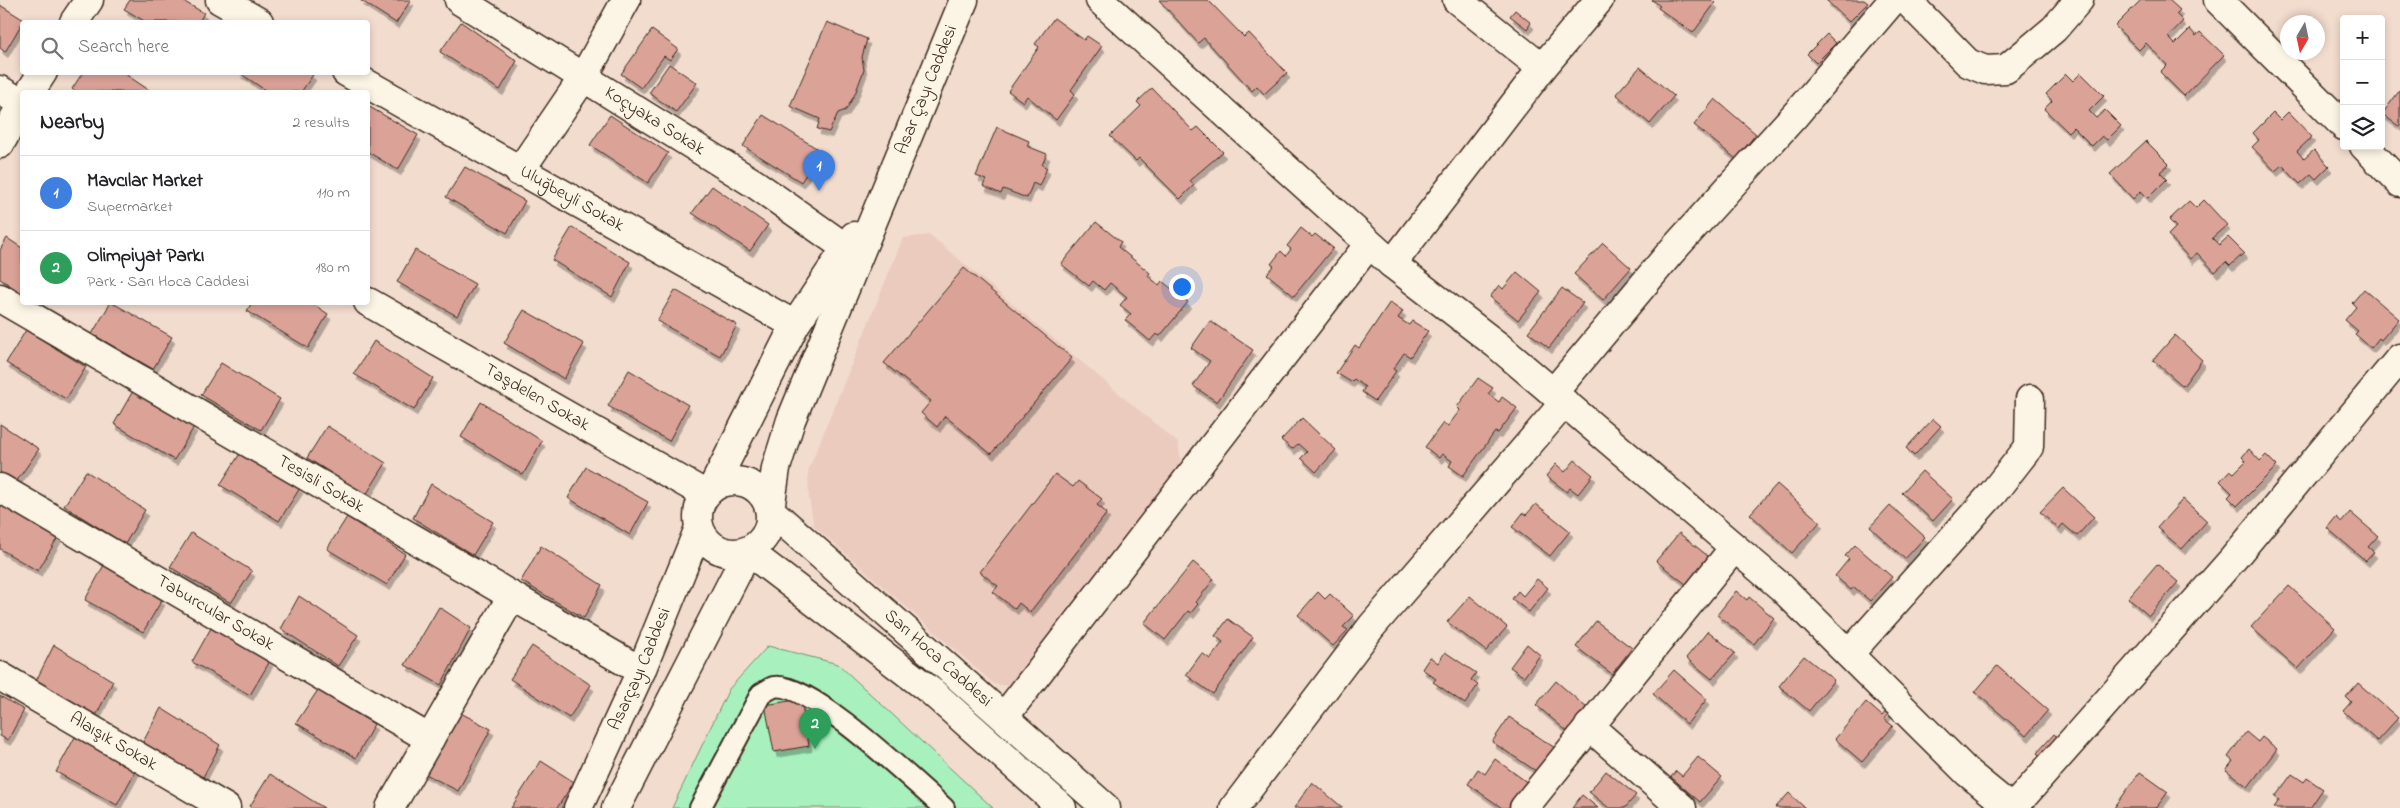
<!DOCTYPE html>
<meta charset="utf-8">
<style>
:root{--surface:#fff;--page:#f2f2f2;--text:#202124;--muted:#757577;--line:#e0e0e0;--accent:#2563eb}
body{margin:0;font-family:"Indie Flower",sans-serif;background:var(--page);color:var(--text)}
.controls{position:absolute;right:15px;top:15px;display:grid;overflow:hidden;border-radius:5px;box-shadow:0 2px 8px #0003}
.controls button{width:45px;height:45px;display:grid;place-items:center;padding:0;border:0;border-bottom:1px solid var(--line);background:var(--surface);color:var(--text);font:25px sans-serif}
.compass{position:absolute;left:2280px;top:15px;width:45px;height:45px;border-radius:50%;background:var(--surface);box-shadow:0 2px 8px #0003;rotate:189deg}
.you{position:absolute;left:1181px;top:286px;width:18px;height:18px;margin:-12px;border:4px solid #fff;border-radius:50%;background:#1a73e8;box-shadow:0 0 0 8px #1a73e833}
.badge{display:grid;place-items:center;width:32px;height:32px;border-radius:50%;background:var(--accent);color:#fff;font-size:16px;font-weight:700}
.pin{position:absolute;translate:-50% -41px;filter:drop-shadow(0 1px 2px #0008)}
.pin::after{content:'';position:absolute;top:26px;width:18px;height:15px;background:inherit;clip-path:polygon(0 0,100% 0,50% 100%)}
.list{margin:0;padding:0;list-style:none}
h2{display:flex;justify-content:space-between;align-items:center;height:65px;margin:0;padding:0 20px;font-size:21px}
h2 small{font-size:16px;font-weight:400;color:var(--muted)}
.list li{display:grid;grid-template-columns:32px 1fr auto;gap:15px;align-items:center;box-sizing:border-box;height:75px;padding:0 20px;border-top:1px solid var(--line)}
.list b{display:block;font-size:19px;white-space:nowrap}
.list p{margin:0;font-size:16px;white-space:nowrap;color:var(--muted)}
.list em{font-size:16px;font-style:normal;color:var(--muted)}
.icon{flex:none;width:28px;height:28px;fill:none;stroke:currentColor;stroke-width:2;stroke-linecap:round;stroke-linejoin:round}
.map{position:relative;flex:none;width:2400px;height:808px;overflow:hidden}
.search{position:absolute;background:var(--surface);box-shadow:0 2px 8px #0003;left:20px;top:20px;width:350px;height:55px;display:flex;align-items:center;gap:12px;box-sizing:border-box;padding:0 18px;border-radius:5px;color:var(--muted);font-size:19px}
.panel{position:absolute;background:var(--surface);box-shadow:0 2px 8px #0003;left:20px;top:90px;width:350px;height:215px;border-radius:5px}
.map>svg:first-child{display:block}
.built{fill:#ebcbbe}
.green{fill:#a8f1bf;stroke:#728e6e}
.building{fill:#dba298;stroke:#3b2a1e;filter:url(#shadow)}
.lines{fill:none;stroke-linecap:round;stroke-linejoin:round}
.pedestrian-casing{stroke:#3b2a1e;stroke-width:24}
.minor-casing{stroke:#3b2a1e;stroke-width:31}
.tertiary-casing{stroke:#3b2a1e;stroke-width:31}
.pedestrian{stroke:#fcf5e5;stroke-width:20}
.minor{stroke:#fcf5e5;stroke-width:28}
.tertiary{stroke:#fcf5e5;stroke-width:28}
.labels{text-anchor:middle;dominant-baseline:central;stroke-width:4;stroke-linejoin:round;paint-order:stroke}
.street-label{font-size:18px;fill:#3b2a1e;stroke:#fcf5e5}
</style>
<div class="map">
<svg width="2400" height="808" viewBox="0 0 2400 808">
<defs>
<filter id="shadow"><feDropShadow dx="3" dy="5.5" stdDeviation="0" flood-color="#0004"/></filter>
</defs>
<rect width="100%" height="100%" fill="#f2dcce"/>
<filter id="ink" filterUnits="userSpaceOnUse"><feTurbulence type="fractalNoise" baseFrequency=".02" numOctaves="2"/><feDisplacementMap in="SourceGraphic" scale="10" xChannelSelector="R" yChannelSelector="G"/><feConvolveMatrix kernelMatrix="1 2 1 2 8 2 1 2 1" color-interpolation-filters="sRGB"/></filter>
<g filter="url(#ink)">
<!-- built -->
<path class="built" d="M930,235L1178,443L1183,474L1018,687L994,684L814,526L809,498L808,471L903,238Z"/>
<!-- green -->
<path class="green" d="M768,646L838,664L993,808H672L729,689Z"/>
<!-- building -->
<g class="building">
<path d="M130,0H181L204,13L199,22H146L124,9Z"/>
<path d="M360,0H411L396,23Z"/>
<path d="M1159,0H1208L1244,37L1249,33L1287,73L1264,94L1257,86L1252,91L1204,38L1198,43Z"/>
<path d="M1652,0H1711L1715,3L1693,33L1658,8L1660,6Z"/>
<path d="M1826,0H1864L1868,3L1849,22Z"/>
<path d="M2141,0H2169L2180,10L2176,14L2183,21L2168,37L2175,44L2190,29L2196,36L2200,32L2224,55L2184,96L2160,72L2167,65L2146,43L2139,50L2115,26Z"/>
<path d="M0,5L24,20L5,52L0,48Z"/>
<path d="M1515,10L1531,23L1527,29L1510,16Z"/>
<path d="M1054,18L1084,40L1087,36L1102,46L1071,90L1075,94L1056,120L1027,96L1023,102L1008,91L1039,47L1035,44Z"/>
<path d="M461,22L517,61L500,90L440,52Z"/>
<path d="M827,22L867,39L862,57L864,70L855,94L846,110L838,113L829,132L817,129L820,119L790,106Z"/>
<path d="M652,30L678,49L670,60L664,56L641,88L621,74Z"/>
<path d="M1827,34L1836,43L1816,63L1807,54Z"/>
<path d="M669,64L697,83L676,112L649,93Z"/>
<path d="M1640,67L1674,96L1650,124L1616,94Z"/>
<path d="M83,72H122L152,92H77L72,89Z"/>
<path d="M238,72H309L313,75L301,92H268Z"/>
<path d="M2081,73L2104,96L2089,111L2096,118L2105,110L2121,126L2107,140L2102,136L2092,146L2073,127L2068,132L2044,109L2052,101L2046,94L2066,74L2073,81Z"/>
<path d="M1152,88L1193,131L1198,127L1223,152L1190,180L1194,185L1180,199L1139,158L1136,161L1110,136L1141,106L1137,102Z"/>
<path d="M2400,90V127L2382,114Z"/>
<path d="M1715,99L1756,134L1736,159L1694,125Z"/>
<path d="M368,106L418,135L398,170L368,152Z"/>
<path d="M2288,112L2312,137L2297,151L2304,159L2314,150L2329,166L2316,179L2311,174L2300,184L2282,165L2275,171L2252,147L2259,140L2253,133L2273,113L2280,120Z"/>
<path d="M610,115L668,153L648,183L590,145Z"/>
<path d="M763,115L821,151L801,182L743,146Z"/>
<path d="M997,127L1029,141L1027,146L1047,154L1042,165L1047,168L1039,186L1033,183L1027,198L1003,189L1001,194L983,186L986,180L976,176Z"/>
<path d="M2146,141L2169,164L2160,172L2167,179L2148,198L2141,191L2133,199L2110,174Z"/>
<path d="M465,167L525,201L507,233L446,197Z"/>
<path d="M712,186L768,225L750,251L692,213Z"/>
<path d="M2204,200L2227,225L2212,238L2219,245L2228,237L2244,253L2230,266L2226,262L2215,272L2197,253L2190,259L2168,235L2176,227L2169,220L2189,201L2196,208Z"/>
<path d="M1096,222L1121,242L1118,247L1150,273L1148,276L1159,285L1162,281L1188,302L1160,336L1156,334L1150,341L1125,320L1131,314L1120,305L1127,297L1110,283L1104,290L1093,281L1089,286L1061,264Z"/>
<path d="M572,227L630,262L612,297L552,260Z"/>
<path d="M1301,228L1312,237L1315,234L1333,248L1294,296L1267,274L1274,266L1271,264L1281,251L1286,256L1291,249L1287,246Z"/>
<path d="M7,238L22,248V293L0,279V250Z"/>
<path d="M1603,243L1631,268L1603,300L1574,274Z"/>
<path d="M415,250L475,284L457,316L397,282Z"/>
<path d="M964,268L1072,358L991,454L945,416L937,427L921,413L931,401L884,363Z"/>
<path d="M1517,272L1541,292L1518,320L1490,297L1499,285L1503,289Z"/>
<path d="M1562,288L1583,303L1549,348L1528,332Z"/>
<path d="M2364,289L2399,319L2381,340L2379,338L2371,348L2355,334L2358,331L2345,320L2356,307L2352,303Z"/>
<path d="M675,290L737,325L720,356L657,321Z"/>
<path d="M111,302L172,337L153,369L92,334Z"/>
<path d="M252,302H310L328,314L308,348L247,311Z"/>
<path d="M1390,302L1403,311L1398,318L1409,325L1412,321L1428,331L1410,357L1404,353L1393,369L1396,371L1375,401L1362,392L1365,387L1354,379L1351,382L1336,373L1355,345L1359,348Z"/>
<path d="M524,310L584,344L564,379L504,343Z"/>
<path d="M1210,321L1253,350L1217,402L1193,386L1210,361L1191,348Z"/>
<path d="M26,330L86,367L66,399L6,363Z"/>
<path d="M2175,335L2202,360L2183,386L2153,360Z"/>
<path d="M374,341L433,378L414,410L354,374Z"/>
<path d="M221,363L280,399L261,430L201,395Z"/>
<path d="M629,370L688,405L669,441L608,406Z"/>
<path d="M1478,378L1493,388L1488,394L1499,402L1502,397L1517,408L1498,433L1495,432L1463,476L1449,466L1452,461L1442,454L1439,458L1425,447L1443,423L1448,426L1460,410L1457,407Z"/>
<path d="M133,391L194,427L174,460L114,424Z"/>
<path d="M481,402L542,441L523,475L461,437Z"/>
<path d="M1302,418L1336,450L1316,472L1301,458L1307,452L1298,444L1292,449L1281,440Z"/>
<path d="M1933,419L1941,426L1914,456L1906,448Z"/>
<path d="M0,424L39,449L16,482L0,472Z"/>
<path d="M327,426L386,463L366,495L307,458Z"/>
<path d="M2249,449L2260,461L2266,455L2277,466L2237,506L2228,497L2232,493L2220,481L2230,470L2234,473L2246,461L2242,457Z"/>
<path d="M241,452L300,488L279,521L220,485Z"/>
<path d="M1575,460L1593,475L1578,494L1570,488L1567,492L1546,476L1556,464L1565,472Z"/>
<path d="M586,467L648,502L630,535L568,498Z"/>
<path d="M86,471L145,510L125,544L64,506Z"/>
<path d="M1922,471L1953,499L1933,521L1902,493Z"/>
<path d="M1055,474L1073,487L1078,481L1102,499L1097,505L1107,513L1030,612L1019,603L1015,609L993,592L998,586L980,572Z"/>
<path d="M431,484L493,522L473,555L413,518Z"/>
<path d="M1777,484L1820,522L1792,553L1750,514Z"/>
<path d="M2063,488L2094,517L2077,536L2063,524L2059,529L2040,512Z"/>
<path d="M2183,499L2207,521L2182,549L2157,528Z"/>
<path d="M0,503L58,537L38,571L0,549Z"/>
<path d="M1536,504L1570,531L1550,556L1512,527L1523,513L1526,515Z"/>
<path d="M1890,505L1925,537L1905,559L1870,527Z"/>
<path d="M2350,512L2378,536L2368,547L2374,552L2366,561L2327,528L2336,517L2342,522Z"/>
<path d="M347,517L405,554L387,585L327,549Z"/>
<path d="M191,533L252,571L231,603L170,567Z"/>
<path d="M1679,533L1713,560L1691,588L1656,561Z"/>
<path d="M1855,545L1892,577L1870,601L1854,587L1851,590L1835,576L1849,559L1845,556Z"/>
<path d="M541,546L602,585L584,618L521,581Z"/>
<path d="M1193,562L1214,579L1196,602L1198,604L1191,613L1188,611L1165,640L1144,623Z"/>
<path d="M2157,564L2178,582L2149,616L2128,598Z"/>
<path d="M104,565L162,600L143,632L85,600Z"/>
<path d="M1537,579L1548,588L1529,612L1512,599L1518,591L1523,596Z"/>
<path d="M2289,586L2335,628L2298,669L2251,627Z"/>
<path d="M1736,591L1747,600L1749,597L1774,618L1754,644L1717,615Z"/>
<path d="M1318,592L1325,599L1330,594L1354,616L1343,627L1348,630L1333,646L1298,615Z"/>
<path d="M299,596L358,635L338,666L281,629Z"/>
<path d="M1470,596L1507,627L1486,651L1447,622Z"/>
<path d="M439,607L471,628L441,685L405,665Z"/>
<path d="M1228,619L1253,637L1213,694L1186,675L1202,653L1210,659L1223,642L1215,636Z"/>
<path d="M1596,621L1632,648L1612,674L1576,647Z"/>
<path d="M211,628L270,661L250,695L192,662Z"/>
<path d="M1708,631L1735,653L1712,679L1686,658Z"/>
<path d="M1527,644L1540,655L1524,677L1510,667Z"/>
<path d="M54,645L113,681L96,716L36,681Z"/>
<path d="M532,646L591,685L569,718L510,679Z"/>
<path d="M1445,652L1476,673L1471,680L1478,685L1465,704L1433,682L1436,679L1422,669L1430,657L1438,663Z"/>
<path d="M1804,656L1834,680L1809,711L1779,686Z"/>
<path d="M1997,666L2048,710L2026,736L1975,692Z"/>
<path d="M1674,670L1707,699L1687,724L1653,694Z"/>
<path d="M1556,681L1588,709L1569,733L1536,705Z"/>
<path d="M2358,683L2398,718L2377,741L2343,711L2351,702L2346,697Z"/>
<path d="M318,690L374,724L356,758L296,723Z"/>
<path d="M0,696L24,710L8,740L0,736Z"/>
<path d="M801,699L809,746L774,752L765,705Z"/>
<path d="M1866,702L1882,716L1886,711L1888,714L1884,719L1893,726L1862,762L1835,739Z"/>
<path d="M161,708L220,745L202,779L142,744Z"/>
<path d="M455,710L491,729L458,791L422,772Z"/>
<path d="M1509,717L1558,750L1542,775L1492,742Z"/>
<path d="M2246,732L2258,742L2262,737L2277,749L2248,787L2226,770L2233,761L2228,757Z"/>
<path d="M2054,734L2065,744L2048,763L2037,753Z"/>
<path d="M75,737L136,770L117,805L56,772Z"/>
<path d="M1698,757L1722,777L1700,802L1671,777L1676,771L1682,776Z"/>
<path d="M1495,759L1528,783L1509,808H1502L1468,784L1478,769L1485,774Z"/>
<path d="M541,761L574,782L557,808H511Z"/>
<path d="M1606,771L1636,795L1625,808H1609L1589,792Z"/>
<path d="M2140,772L2168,792L2156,808H2114Z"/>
<path d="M270,774L324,808H253L250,806Z"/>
<path d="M2292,774L2304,782L2307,778L2323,789L2310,808H2274L2279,800L2275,797Z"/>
<path d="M1312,782L1342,807V808H1294Z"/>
<path d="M1789,793L1805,808H1775Z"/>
<path d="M1582,795L1598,808H1572Z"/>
</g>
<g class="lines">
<defs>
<path id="pedestrian" d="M700,808L761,694C765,692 770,688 774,687C809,680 915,783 944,808"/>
<g id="minor">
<path d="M220,0L259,22"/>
<path id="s1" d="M459,0L755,184L846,248"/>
<path d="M1100,0L1392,264L1542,68L1599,0"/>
<path d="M1457,0L1542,68"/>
<path d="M1906,0L1968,63L1985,70L2006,69L2054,29L2079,0"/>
<path d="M2218,0L2344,126"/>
<path d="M74,22L89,0"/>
<path id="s2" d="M346,72L795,325"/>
<path d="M0,90L22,103"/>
<path d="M30,92L43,72"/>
<path d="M0,144L22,104"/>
<path d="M2364,146L2400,183"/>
<path d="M519,172L583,78L626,0"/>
<path d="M1392,264L1497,345L1781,587L1968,773L2011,808"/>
<path id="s3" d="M0,298L641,671"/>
<path id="s4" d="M368,302L705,494"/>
<path d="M1553,393L1670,253L1796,114L1893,0"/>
<path id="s5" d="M0,488L430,739"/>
<path d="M1849,654L1993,493L2029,447L2030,399"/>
<path id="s6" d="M0,676L226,808"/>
<path d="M1004,717L1369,244"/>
<path d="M1589,726L1682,808"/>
<path d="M390,808L512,596"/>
<path d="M1234,808L1372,626L1564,403"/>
<path d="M1524,808L1734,548"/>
<path d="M2013,808L2233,559L2400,358"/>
</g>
<g id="tertiary">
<path id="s7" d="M964,0L791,420L776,468L770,510L1106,808"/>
<circle cx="734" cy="517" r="36"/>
<path d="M713,487L795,325L854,236"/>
<path id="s8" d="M578,808L641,671L699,528"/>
<path d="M616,808L748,551L932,692L1062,808"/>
</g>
</defs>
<!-- pedestrian casing -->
<use href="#pedestrian" class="pedestrian-casing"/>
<!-- minor casing -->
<use href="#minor" class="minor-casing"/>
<!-- tertiary casing -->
<use href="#tertiary" class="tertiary-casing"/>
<!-- pedestrian -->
<use href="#pedestrian" class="pedestrian"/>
<!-- minor -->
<use href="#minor" class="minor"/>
<!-- tertiary -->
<use href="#tertiary" class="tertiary"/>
</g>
</g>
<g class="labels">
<!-- street labels -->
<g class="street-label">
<text transform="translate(927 90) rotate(-68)">Asar Çayı Caddesi</text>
<text stroke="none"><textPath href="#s1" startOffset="230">Koçyaka Sokak</textPath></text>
<text stroke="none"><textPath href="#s2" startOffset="259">Uluğbeyli Sokak</textPath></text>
<text stroke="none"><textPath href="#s4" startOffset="194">Taşdelen Sokak</textPath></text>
<text stroke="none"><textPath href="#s3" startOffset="371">Tesisli Sokak</textPath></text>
<text stroke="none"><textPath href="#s5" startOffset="249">Taburcular Sokak</textPath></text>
<text stroke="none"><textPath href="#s7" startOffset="771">Sarı Hoca Caddesi</textPath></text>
<text stroke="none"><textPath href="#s8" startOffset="152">Asarçayı Caddesi</textPath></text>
<text stroke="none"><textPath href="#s6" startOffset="131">Alaışık Sokak</textPath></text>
</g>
</g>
</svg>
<div class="controls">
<button>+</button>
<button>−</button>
<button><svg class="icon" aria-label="layers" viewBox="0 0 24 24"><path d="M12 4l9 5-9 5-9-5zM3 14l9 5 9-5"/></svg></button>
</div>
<svg class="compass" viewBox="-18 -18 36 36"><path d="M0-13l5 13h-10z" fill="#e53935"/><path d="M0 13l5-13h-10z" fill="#757577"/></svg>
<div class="you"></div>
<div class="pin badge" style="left:819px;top:191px;background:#3f7fe0">1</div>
<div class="pin badge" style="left:815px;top:749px;background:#2e9e5b">2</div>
<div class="search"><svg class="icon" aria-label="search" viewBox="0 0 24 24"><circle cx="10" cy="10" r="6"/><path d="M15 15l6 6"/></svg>Search here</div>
<section class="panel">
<h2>Nearby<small>2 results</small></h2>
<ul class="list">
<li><span class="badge" style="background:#3f7fe0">1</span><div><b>Mavcılar Market</b><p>Supermarket</p></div><em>110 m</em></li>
<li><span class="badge" style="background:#2e9e5b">2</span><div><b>Olimpiyat Parkı</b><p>Park · Sarı Hoca Caddesi</p></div><em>180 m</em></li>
</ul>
</section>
</div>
